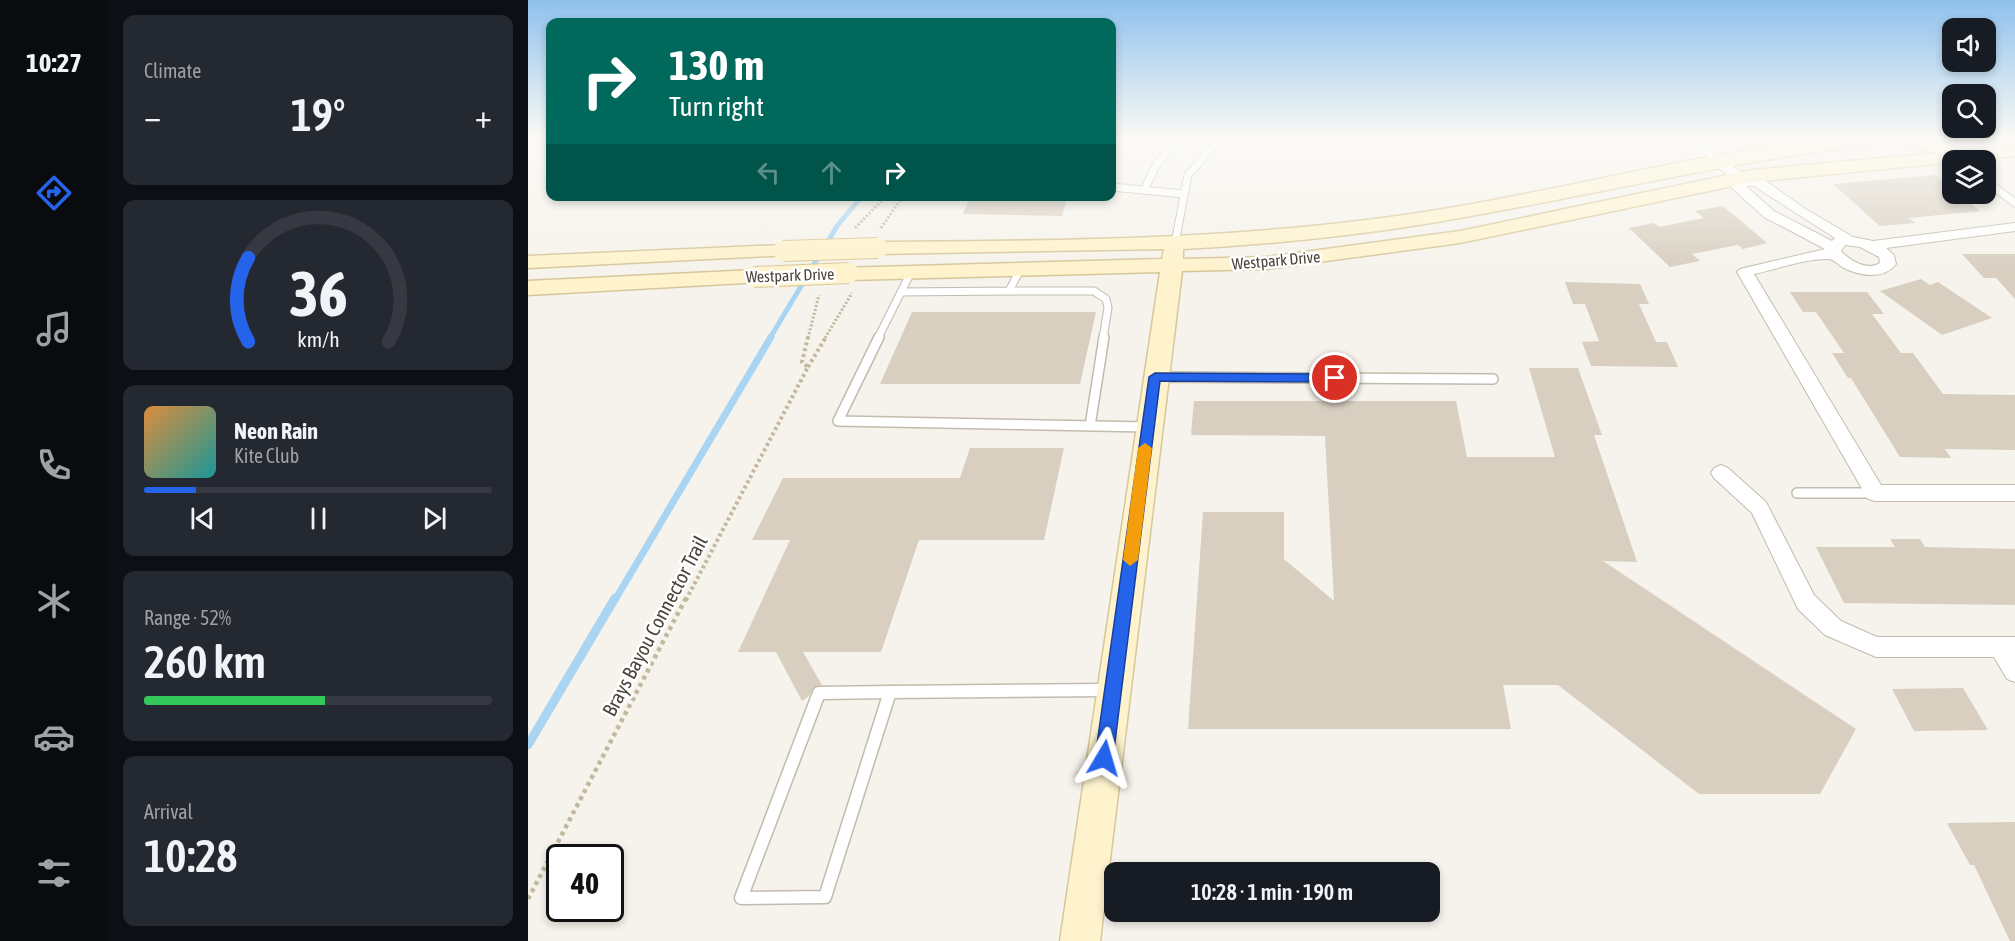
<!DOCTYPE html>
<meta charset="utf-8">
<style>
body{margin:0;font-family:"Asap Condensed",sans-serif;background:#242831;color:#f1f3f6;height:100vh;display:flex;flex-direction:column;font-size:22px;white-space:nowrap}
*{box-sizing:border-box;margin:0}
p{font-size:20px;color:#9ea1a6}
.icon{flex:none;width:33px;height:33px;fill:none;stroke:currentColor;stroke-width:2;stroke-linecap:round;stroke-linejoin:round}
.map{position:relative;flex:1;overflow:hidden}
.sheet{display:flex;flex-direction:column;gap:15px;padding:15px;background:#0d0f14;width:420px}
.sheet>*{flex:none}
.guide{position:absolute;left:18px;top:18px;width:570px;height:183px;border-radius:12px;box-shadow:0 3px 9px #0003;background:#00695c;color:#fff;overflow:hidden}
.buttons{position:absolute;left:1414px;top:18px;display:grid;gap:12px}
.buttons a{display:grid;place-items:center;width:54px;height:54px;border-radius:12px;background:#171b24;box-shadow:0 3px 9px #0003;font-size:30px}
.speed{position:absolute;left:18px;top:844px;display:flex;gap:12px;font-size:30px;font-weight:700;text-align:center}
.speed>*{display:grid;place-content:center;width:78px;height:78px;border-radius:50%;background:#171b24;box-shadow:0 3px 9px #0003;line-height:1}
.speed .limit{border:3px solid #111;border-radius:9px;background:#fff;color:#111}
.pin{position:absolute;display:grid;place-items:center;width:51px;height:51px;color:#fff;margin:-26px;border:3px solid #fff;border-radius:50%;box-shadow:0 2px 6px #0007}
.me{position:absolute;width:66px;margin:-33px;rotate:7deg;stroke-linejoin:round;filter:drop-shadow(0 0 4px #0008)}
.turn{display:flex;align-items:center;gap:21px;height:126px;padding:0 24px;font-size:27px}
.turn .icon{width:78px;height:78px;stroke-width:2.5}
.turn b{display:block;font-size:42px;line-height:51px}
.lanes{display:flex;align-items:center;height:57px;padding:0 24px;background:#0003;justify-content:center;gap:30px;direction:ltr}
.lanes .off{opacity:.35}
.big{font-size:45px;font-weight:600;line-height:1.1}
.sheet .tile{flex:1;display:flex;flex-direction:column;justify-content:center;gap:9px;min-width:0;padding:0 21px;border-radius:12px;background:#242831}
.sheet .dial{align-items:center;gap:0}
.dial svg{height:156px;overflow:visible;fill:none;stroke:#363941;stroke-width:7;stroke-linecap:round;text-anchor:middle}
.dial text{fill:#f1f3f6;stroke:none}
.song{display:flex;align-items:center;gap:18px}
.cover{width:72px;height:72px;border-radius:9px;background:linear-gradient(135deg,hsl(30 70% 55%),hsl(180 70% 35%))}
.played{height:6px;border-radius:3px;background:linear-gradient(90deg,#2563eb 15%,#363941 15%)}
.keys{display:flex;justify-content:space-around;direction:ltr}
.heat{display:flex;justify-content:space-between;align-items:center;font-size:33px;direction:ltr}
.charge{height:9px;border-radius:4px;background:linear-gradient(90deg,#34c759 52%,#363941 0)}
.trip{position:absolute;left:576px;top:862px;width:336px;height:60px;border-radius:12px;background:#171b24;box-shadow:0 3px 9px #0003;font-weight:600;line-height:60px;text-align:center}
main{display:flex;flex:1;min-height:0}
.tab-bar{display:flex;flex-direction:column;width:108px;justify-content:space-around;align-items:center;background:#090b0e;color:#9ea1a6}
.tab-bar .icon{width:42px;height:42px}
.tab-bar .current{color:#2563eb}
.tab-bar b{font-size:27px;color:#f1f3f6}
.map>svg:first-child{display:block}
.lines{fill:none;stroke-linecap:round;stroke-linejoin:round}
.stream-far2{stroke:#a9d4f2;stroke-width:5}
.stream-far1{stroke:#a9d4f2;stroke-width:7}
.stream{stroke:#a9d4f2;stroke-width:9}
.building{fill:#d8cfc1}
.lane-far2-casing{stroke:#c2bbae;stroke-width:9}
.lane-far1-casing{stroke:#c2bbae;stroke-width:12}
.lane-casing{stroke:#c2bbae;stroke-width:15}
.street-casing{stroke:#c2bbae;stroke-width:2}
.secondary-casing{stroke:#d6c79b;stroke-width:3}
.path-far2{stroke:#c4b79f;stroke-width:3;stroke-dasharray:2 2;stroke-linecap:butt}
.path-far1{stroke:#c4b79f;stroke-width:4;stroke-dasharray:3 3;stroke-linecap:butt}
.path{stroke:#c4b79f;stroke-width:4.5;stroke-dasharray:4 4;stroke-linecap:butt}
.lane-far2{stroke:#fff;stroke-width:7}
.lane-far1{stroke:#fff;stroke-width:9}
.lane{stroke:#fff;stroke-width:12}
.street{fill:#fff;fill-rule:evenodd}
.secondary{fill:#fff3cd;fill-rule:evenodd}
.secondary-bridge-casing{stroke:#d6c79b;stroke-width:22;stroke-linecap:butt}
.secondary-bridge{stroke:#fff3cd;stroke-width:20}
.route{fill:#2563eb;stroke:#184099;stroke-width:1.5}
.slow{fill:#f59e0b}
.labels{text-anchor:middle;stroke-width:5;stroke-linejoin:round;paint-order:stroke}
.far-street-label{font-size:16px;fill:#4b4439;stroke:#fff}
.street-label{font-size:20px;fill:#4b4439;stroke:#fff}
</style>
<main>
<nav class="tab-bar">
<b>10:27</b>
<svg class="icon current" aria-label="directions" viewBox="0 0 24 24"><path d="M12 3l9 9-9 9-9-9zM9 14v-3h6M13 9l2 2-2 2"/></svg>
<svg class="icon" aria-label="music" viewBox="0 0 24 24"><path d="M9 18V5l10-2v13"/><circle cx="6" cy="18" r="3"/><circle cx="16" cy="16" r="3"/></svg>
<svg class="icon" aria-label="phone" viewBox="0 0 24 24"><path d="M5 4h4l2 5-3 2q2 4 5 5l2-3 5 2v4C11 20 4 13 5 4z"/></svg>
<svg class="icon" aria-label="climate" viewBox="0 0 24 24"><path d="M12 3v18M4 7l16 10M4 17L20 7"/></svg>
<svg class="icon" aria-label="car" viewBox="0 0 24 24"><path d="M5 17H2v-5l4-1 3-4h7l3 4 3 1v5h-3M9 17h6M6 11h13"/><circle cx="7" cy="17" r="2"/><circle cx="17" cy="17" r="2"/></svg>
<svg class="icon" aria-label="filters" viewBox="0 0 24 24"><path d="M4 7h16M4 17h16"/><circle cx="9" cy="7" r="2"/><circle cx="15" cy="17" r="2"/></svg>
</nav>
<section class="sheet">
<div class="tile"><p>Climate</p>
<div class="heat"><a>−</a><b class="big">19°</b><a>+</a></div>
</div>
<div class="tile dial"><svg viewBox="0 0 100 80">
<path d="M14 69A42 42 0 1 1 86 69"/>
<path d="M14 69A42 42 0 0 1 14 26" stroke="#2563eb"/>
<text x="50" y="56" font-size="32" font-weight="700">36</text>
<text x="50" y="72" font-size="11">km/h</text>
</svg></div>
<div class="tile">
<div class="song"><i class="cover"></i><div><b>Neon Rain</b><p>Kite Club</p></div></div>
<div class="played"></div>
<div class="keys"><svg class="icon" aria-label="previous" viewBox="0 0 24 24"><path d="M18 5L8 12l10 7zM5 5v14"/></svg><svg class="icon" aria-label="pause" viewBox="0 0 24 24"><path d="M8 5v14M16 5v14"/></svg><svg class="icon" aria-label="next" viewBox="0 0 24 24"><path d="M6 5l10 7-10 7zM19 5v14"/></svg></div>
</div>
<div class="tile"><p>Range · 52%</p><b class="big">260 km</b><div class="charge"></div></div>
<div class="tile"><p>Arrival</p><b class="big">10:28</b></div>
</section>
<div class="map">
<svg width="1487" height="941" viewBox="0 0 1487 941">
<rect width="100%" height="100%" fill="#f6f3ec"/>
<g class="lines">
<polyline class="stream-far2" points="242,338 309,226 334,196"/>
<polyline class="stream-far1" points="87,600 243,337"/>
<polyline class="stream" points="0,745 87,598"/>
</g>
<g class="building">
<polygon points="1407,175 1425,190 1425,194 1430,194 1452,211 1381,218 1387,223 1352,226 1305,184"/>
<polygon points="443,196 540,196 534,216 435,214"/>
<polygon points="1195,206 1239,243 1215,249 1210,245 1164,254 1172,261 1142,267 1101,228 1126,223 1131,227 1176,218 1167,211"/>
<polygon points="1434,254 1487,254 1487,299 1468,278 1456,278"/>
<polygon points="1393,279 1402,285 1410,282 1464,318 1414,335 1352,291"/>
<polygon points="1037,282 1112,284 1121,304 1111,304 1128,342 1139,342 1150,367 1063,366 1054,342 1071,341 1057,304 1045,304"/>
<polygon points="1262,292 1339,292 1356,314 1344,314 1373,353 1385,353 1415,394 1487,395 1487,450 1417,449 1423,458 1372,457 1323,378 1320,378 1304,353 1316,353 1288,312 1275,312"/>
<polygon points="384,312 568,312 552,384 352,384"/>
<polygon points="1001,368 1050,368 1074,435 1066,435 1109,562 1075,561 1328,729 1292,794 1171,794 1030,685 975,685 983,729 660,729 675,512 756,512 756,559 806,601 797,436 663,435 666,401 928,401 939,457 1027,457"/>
<polygon points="442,448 536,448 516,540 391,540 353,652 275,652 294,685 286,687 281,696 274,701 248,652 210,652 262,540 224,540 255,478 432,478"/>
<polygon points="1362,539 1392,539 1397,547 1487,549 1487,605 1316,603 1288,547 1367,547"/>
<polygon points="1435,688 1460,730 1386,731 1364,689"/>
<polygon points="1487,822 1487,941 1482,941 1446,865 1442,865 1419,823"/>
</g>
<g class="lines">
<g class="lane-far2-casing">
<g id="lane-far2">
<polyline points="1162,138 1189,160"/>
<polyline points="1458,181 1487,203"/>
<polyline points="584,187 656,194"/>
<polyline points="616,190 629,164 649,138"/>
<polyline points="647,243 660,175 693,138"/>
<polyline points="481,291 566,291 578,299 580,308 575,338"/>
<polyline points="373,292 481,291 492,270"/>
<polyline points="350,338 383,272"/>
</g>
</g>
<g class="lane-far1-casing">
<g id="lane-far1">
<polyline points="351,337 310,421 620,427"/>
<polyline points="629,377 965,379"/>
<polyline points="562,426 576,337"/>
<polyline points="1269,493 1347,493"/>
</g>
</g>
<g class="lane-casing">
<g id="lane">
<polygon points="362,692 297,897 213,898 291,693"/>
<polyline points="362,692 580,690"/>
</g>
</g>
<g class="street-casing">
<g id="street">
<path d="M1189,156l30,20 16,3 41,29 49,29 20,4 142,-18v8l-129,17 8,7 2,9c-12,16 -36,12 -52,4 -6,-3 -10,-9 -16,-9 -25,0 -50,10 -74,15l127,211h134v16h-140l-7,-2 -131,-227 3,-3 85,-20 -61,-32 -31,-28 -2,-3 4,-5 -23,-18 -2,-3zM1218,186h8l81,52 -3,3 -58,-30zM1317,245l15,2 19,10 1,6c-13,8 -30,-2 -39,-12z"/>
<polygon points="1193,465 1200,468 1238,502 1286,595 1313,621 1349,637 1487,637 1487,682 1479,679 1466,657 1348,657 1297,635 1270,609 1224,513 1186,478 1183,473 1186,468"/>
</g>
</g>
<g class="secondary-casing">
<g id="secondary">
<path d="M1304,138h60l-9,5c-145,17 -286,51 -429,76 -89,16 -180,25 -271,30v10l84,-2 193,-26 292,-61 185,-17 -38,-11 -3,-4h29l27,8 2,5 61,-5v10l-263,26 -292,61 -193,26 -85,2 -82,670h-40l100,-669 -311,8 -8,-2 -3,-5 3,-5 321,-9 2,-10 -286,5 -7,-2 -3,-4 3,-4 7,-2c171,-1 342,-2 512,-25 148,-20 293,-62 442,-79z"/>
<polygon points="255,245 262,247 265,251 262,255 0,268 0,256"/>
<polygon points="226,270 234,272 237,277 234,282 0,295 0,281"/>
</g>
</g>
<g class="path-far2">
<polyline points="327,228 358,196"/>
<polyline points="353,228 375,196"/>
<polyline points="280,338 291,295"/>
<polyline points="297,338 324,293"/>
</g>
<g class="path-far1">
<polyline points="280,367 298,337"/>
<polyline points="158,600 280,367 274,362 280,337"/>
</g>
<polyline class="path" points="0,899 158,598"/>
<use href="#lane-far2" class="lane-far2"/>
<use href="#lane-far1" class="lane-far1"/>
<use href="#lane" class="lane"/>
<use href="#street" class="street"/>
<use href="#secondary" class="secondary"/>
<g class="secondary-bridge-casing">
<g id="secondary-bridge">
<polyline points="255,251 350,248"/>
<polyline points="226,277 321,273"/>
</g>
</g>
<use href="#secondary-bridge" class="secondary-bridge"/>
</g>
<linearGradient id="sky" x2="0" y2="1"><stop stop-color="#8fc1ec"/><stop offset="0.51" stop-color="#fbfaf6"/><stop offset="1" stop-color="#fbfaf6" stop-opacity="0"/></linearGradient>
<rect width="1487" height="270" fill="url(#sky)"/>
<polygon class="route" points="627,373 807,374 813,378 807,382 632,381 585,758 582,764 576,767 570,764 567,758 621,377"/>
<polygon class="slow" points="617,443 624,448 610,560 602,566 595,560 610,448"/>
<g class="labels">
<g class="far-street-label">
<text transform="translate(748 260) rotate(-5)" y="6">Westpark Drive</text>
<text transform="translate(262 275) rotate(-2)" y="6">Westpark Drive</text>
</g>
<g class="street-label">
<text transform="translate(127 626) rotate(-62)" y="7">Brays Bayou Connector Trail</text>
</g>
</g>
</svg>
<div class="buttons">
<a><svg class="icon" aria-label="sound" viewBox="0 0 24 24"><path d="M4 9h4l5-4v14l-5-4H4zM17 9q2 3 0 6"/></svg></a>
<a><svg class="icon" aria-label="search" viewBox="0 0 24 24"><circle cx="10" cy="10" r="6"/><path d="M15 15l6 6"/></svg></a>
<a><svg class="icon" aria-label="layers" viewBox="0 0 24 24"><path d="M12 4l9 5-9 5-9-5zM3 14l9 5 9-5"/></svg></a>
</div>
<div class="speed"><div class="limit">40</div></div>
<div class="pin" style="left:807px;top:378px;background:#d93025"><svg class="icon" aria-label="arrive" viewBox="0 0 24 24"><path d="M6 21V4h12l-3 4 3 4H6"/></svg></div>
<svg class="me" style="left:576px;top:758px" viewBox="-20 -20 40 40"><path d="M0-17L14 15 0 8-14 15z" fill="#2563eb" stroke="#fff" stroke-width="4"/></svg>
<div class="trip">10:28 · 1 min · 190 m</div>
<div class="guide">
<div class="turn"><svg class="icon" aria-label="right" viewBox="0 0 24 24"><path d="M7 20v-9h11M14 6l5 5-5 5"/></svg><div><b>130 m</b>Turn right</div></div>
<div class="lanes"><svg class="icon off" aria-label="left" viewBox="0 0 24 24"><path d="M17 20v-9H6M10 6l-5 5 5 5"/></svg><svg class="icon off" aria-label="ahead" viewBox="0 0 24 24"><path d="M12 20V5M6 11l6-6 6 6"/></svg><svg class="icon" aria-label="right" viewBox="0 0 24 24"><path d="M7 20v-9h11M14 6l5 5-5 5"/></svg></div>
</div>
</div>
</main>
